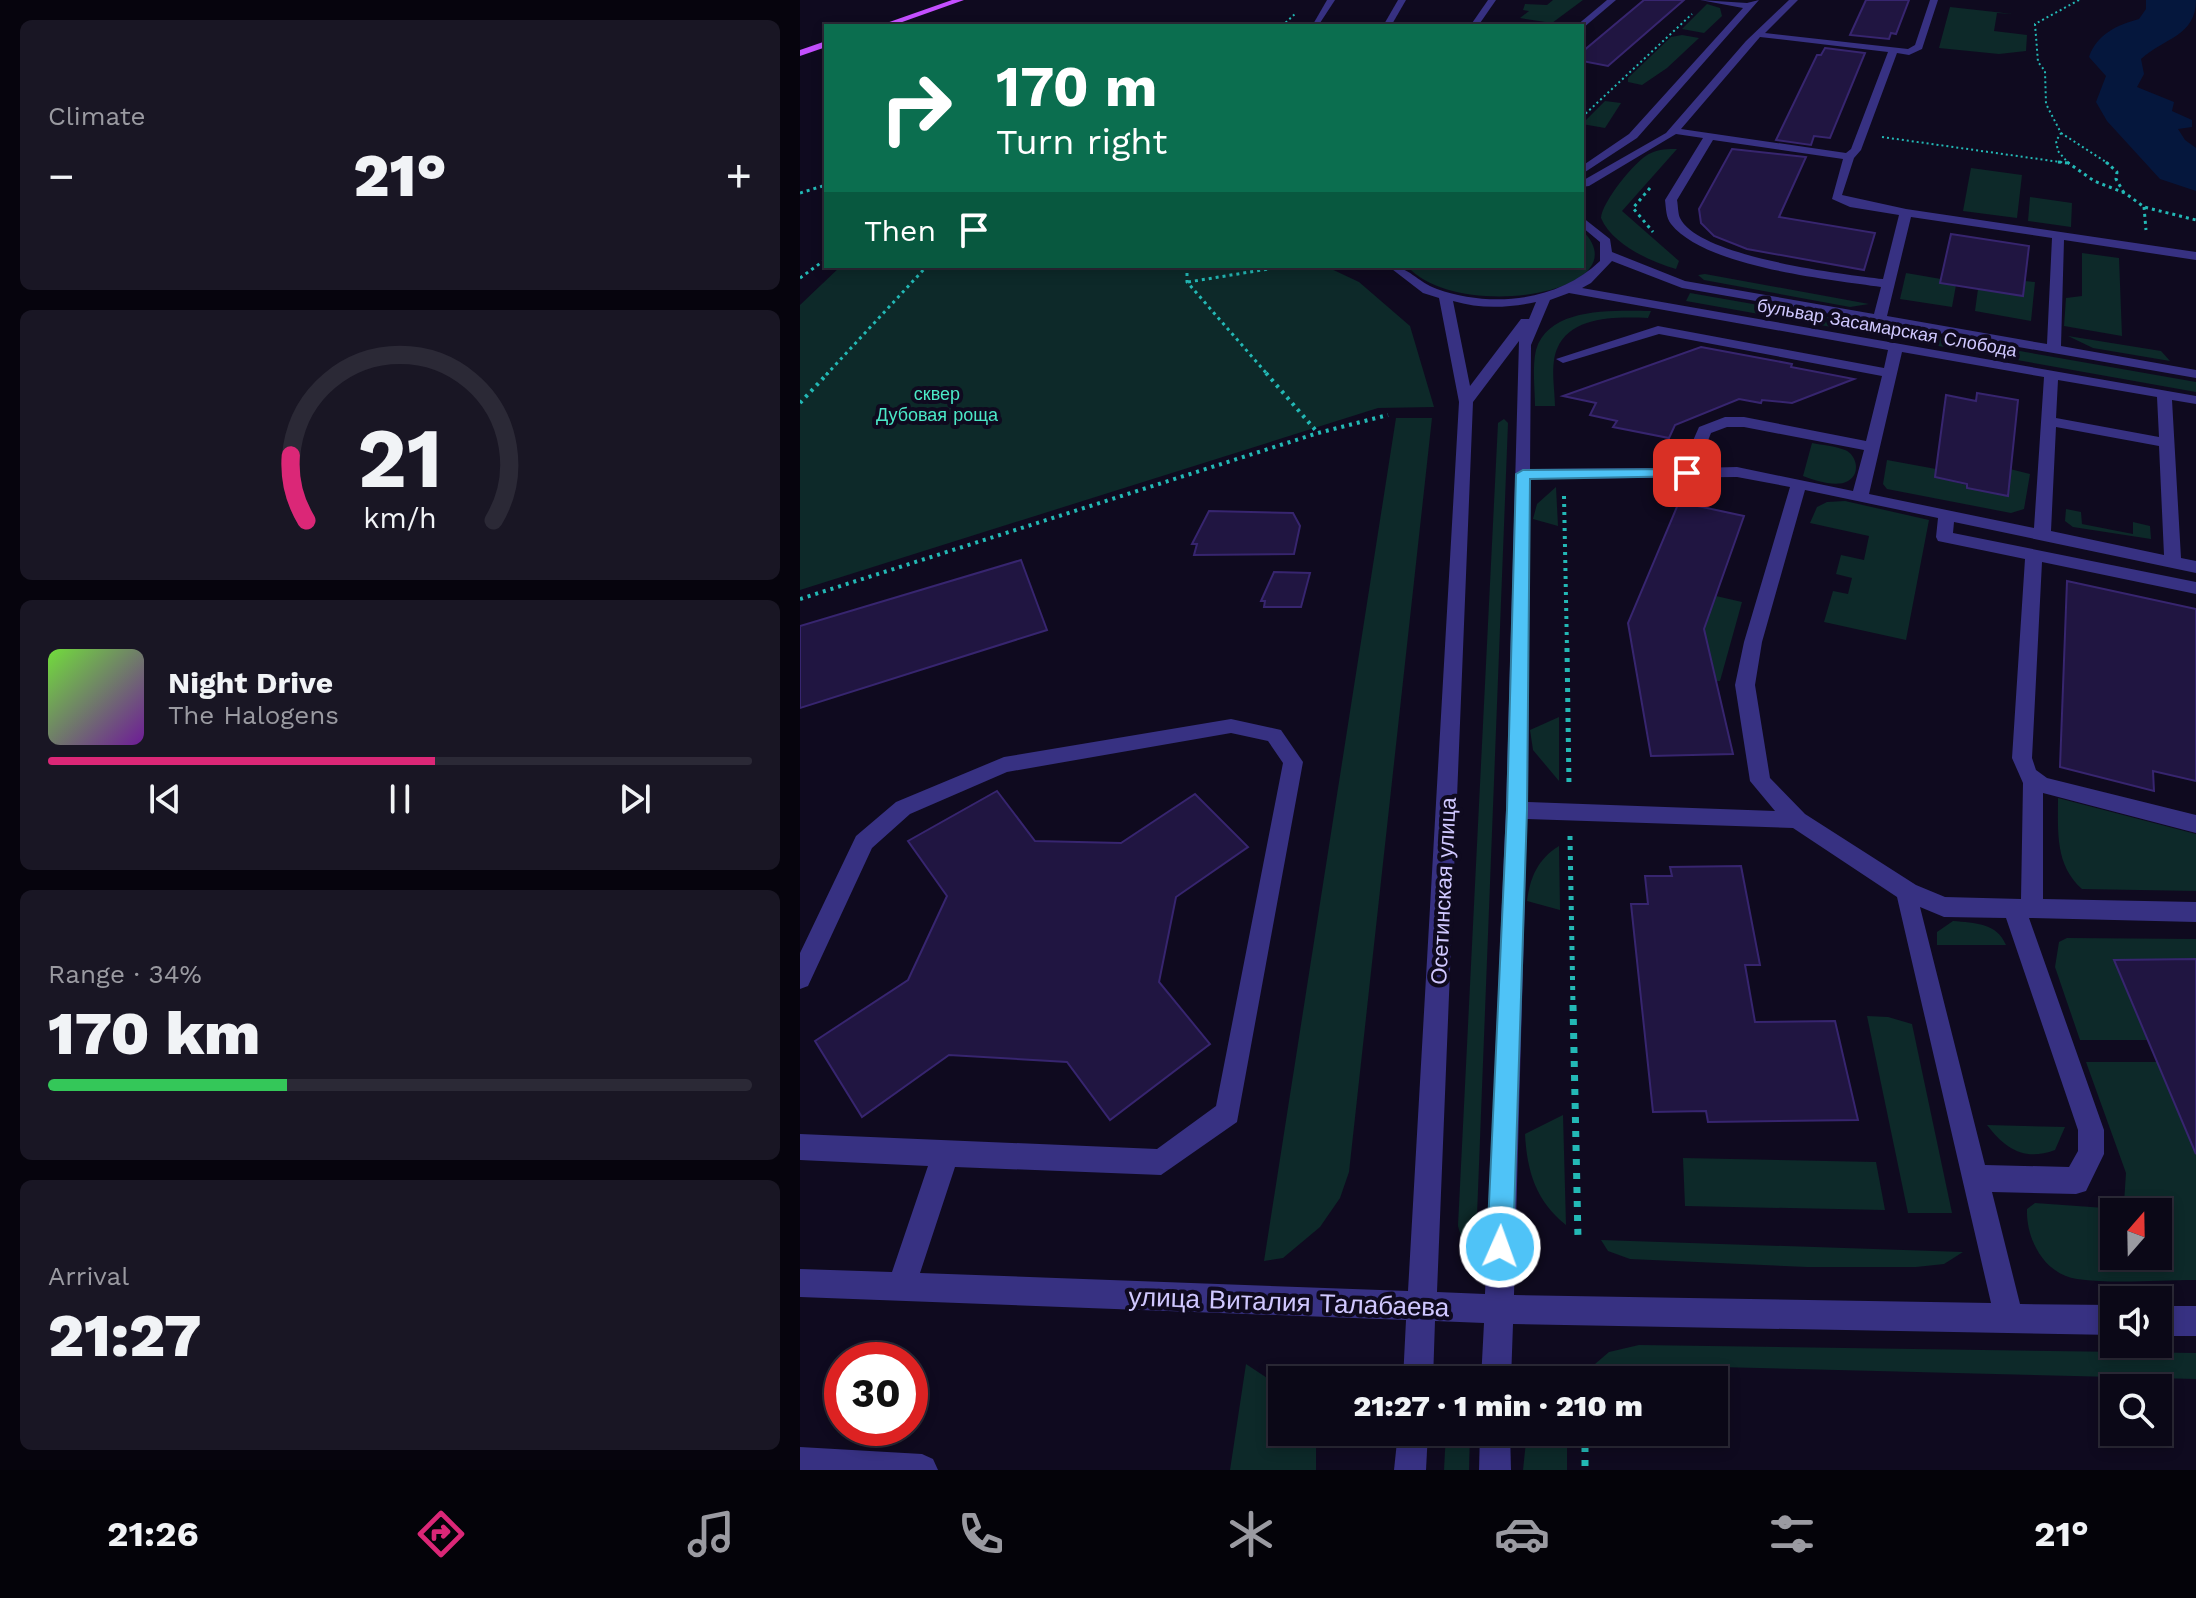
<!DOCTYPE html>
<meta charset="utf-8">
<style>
body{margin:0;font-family:"Work Sans",sans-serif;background:#191624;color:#f1f3f6;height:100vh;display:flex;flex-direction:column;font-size:30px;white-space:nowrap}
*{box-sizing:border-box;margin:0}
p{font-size:26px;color:#9a9aa1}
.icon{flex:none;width:44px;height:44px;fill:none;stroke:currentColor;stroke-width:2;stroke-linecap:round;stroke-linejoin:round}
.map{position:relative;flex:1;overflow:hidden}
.details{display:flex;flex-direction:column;gap:20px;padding:20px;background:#06040d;width:800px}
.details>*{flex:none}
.hud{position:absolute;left:24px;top:24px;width:760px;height:244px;border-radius:0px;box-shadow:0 4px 12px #0003,0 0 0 2px #2b2936;background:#0b6e4f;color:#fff;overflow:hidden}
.needle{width:52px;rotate:20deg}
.controls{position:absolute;left:1300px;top:1198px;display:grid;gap:16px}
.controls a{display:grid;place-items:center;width:72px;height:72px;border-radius:0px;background:#0b0817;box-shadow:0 4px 12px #0003,0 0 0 2px #2b2936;font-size:40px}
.speed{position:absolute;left:24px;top:1342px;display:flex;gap:16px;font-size:40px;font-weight:700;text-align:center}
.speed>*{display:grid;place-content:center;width:104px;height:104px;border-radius:50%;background:#0b0817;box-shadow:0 4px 12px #0003,0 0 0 2px #2b2936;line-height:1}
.speed .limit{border:12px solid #d22;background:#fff;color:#111}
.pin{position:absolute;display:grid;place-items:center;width:68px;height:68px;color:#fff;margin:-34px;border-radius:16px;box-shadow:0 4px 12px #0006}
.me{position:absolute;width:88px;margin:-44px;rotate:2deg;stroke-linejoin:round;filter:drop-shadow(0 0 6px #0008)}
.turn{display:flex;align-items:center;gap:28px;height:168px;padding:0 40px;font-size:36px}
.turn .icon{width:104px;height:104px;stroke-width:2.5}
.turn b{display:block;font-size:56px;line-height:68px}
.then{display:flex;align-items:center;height:76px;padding:0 40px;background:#0003;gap:16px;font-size:30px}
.big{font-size:60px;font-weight:800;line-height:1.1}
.details .card{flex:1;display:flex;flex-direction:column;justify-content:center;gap:12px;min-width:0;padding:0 28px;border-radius:12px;background:#191624}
.details .dial{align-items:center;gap:0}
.dial svg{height:208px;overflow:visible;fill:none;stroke:#2b2936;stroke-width:7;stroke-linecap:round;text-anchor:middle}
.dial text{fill:#f1f3f6;stroke:none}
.song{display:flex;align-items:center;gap:24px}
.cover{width:96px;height:96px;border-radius:12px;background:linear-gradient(135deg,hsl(100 70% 55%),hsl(280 70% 35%))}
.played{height:8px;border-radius:4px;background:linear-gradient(90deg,#db2777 55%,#2b2936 55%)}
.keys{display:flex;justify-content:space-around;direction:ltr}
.heat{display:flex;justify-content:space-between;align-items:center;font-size:44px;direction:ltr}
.charge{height:12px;border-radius:6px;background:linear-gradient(90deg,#34c759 34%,#2b2936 0)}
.trip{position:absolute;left:468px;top:1366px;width:460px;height:80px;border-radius:0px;background:#0b0817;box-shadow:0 4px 12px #0003,0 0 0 2px #2b2936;font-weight:800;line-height:80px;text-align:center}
.tab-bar{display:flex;height:128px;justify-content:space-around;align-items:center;background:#040309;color:#9a9aa1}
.tab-bar .icon{width:56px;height:56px}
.tab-bar .on{color:#db2777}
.tab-bar b{font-size:36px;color:#f1f3f6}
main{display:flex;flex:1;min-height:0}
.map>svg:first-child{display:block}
.green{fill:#0d2929;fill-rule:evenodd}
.water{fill:#05173d}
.building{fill:#201541;stroke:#37256f;stroke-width:2}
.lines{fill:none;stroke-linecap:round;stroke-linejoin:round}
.path-far4{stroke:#23b8b5;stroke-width:2;stroke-dasharray:2 3;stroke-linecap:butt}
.path-far3{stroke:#23b8b5;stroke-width:3;stroke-dasharray:3 4;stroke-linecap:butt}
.path-far2{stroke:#23b8b5;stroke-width:4;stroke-dasharray:3 5;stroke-linecap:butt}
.path-far1{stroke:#23b8b5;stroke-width:5;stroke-dasharray:4 6;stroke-linecap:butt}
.path{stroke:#23b8b5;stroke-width:7;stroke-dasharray:6 8;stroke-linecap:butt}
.minor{fill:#373182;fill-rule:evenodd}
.major{fill:#c44fff;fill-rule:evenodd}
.route{fill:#4fc3f7;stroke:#337fa1;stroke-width:2}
.labels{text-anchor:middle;stroke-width:8;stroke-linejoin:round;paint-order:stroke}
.far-street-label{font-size:18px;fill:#d0c8ff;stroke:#0f0a1f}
.far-park-label{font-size:18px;fill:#4be8c7;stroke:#0f0a1f}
.street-label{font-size:22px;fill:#d0c8ff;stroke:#0f0a1f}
.near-street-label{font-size:26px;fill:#d0c8ff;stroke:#0f0a1f}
</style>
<main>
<section class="details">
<div class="card"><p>Climate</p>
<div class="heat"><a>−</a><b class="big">21°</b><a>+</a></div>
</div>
<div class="card dial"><svg viewBox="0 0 100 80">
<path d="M14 69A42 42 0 1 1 86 69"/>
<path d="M14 69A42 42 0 0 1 8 44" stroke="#db2777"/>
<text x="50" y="56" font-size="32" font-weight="700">21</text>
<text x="50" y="72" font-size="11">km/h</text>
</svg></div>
<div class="card">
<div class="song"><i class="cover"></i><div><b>Night Drive</b><p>The Halogens</p></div></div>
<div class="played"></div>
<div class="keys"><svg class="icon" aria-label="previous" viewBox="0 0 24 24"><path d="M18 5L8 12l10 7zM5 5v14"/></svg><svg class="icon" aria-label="pause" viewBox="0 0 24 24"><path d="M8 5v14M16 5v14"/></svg><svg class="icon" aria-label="next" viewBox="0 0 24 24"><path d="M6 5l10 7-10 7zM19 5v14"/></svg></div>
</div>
<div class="card"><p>Range · 34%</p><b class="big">170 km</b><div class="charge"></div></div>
<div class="card"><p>Arrival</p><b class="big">21:27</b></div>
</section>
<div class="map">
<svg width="1396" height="1470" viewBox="0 0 1396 1470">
<rect width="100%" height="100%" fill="#0f0a1f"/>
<g class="green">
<polygon points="753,0 783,0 752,23 720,18 729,11 723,10 725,4 747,5"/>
<polygon points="907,4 920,8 922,16 904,33 882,29"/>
<polygon points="1150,7 1213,14 1197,13 1194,31 1227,35 1226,51 1199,54 1139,48"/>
<polygon points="882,35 899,38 867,68 842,85 828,82 828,78 871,37"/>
<polygon points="805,101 821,103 805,128 782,124"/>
<path d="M877,149l-55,62 57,50 -3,8c-27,-8 -64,-25 -75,-51 1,-16 35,-59 50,-65 8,-4 17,-4 26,-4z"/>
<polygon points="1171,168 1222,175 1217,218 1163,211"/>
<polygon points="1230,197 1272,203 1271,227 1228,221"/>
<path d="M782,230c63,62 -124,94 -175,36h175z"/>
<polygon points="1282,253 1319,258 1322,336 1264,326 1266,298 1282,296"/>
<polygon points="41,266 525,266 559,282 610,326 634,407 578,408 0,590 0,305"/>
<polygon points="1106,273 1141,279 1140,283 1156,285 1152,307 1100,299"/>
<polygon points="905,274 1069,304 1050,307 904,280 898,275"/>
<polygon points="1225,281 1235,282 1231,321 1175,311 1178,289 1223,296"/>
<polygon points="890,293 1396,382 1396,392 886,301"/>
<path d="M851,311l-3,7c-30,-1 -77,-3 -91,31 -7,16 -2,41 -2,57h-20c0,-17 -3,-39 1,-56 13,-44 79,-39 115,-39z"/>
<polygon points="1268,336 1361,351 1370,361 1293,348"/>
<polygon points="596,418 632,418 549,1172 540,1198 520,1227 483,1258 464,1261"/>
<polygon points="704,419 708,423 677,1216 674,1234 661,1236 658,1226 698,423"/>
<path d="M1012,443c10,2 23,3 33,7 12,5 16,24 3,31 -12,7 -34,-1 -45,-5z"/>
<polygon points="1087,460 1136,469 1135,477 1208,496 1210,469 1230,474 1224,509 1211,513 1087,489 1083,484"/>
<polygon points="756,487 758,526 733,519 737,504"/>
<polygon points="1045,501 1129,520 1106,640 1024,622 1033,591 1048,594 1052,578 1036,574 1041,555 1064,560 1069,536 1010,523 1017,507 1027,502"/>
<polygon points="1266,509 1281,512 1282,524 1333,534 1333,522 1350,526 1351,539 1273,527 1265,521"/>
<polygon points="916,596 942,602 920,681 916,681 904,629"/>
<polygon points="759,717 759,781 733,750 730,730"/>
<path d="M1258,798l138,36v57l-114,-2c-27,-24 -24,-57 -24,-91z"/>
<path d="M759,846l1,64 -33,-9c3,-24 11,-42 32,-55z"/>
<path d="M1153,921c22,2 44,2 53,24h-69v-13z"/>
<polygon points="1267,938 1396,939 1396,959 1314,960 1348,1040 1280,1040 1255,967 1259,942"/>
<polygon points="1067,1016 1088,1017 1112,1024 1152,1213 1108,1213"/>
<path d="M1286,1062h71l35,83 4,1v134c-37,0 -83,4 -119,-1 -33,-5 -51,-40 -50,-70l8,-6 70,5 19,-5 2,-30zM1314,1212h44v44h-44z"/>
<path d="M763,1115l3,110c-30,-24 -39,-53 -41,-91z"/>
<path d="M1187,1125l78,2 -10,23c-30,11 -49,0 -68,-25z"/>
<polygon points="883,1158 1076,1162 1085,1210 885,1206"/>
<polygon points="801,1240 1163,1252 1144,1264 1116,1267 1007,1267 830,1259 808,1251"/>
<polygon points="839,1345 1396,1353 1396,1379 795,1364 809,1352"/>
<polygon points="446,1364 482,1388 482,1432 512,1432 516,1441 516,1470 430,1470"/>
<polygon points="646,1432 670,1432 669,1470 644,1470"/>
<polygon points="727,1432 767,1432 767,1470 723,1470"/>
</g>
<path class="water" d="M1346,0h50c0,36 -32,38 -55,59l3,15 -7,13 37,15 -2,9 20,9v7l-14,2 7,11 11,8v43l-36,-12 -53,-58 -11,-19 10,-26 -17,-19c8,-23 28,-32 50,-38l7,-10z"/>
<g class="building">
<polygon points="844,0 884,0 808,66 782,61 782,52"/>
<polygon points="1066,0 1109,0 1096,34 1091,33 1089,39 1050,35"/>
<polygon points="1025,48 1065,53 1030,138 1014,136 1011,145 976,140 1017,55 1021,55"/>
<polygon points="932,149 1006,157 979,217 1075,233 1064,270 947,249 914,236 901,223 899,209"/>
<polygon points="1151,234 1229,246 1223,296 1140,283"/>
<polygon points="901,347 992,364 991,367 1054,379 992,403 962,400 961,403 939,399 875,425 869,438 813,427 817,421 790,415 796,403 763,396"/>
<polygon points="1177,393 1218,400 1208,496 1167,488 1167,484 1135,477 1146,395 1176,401"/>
<polygon points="879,502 944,516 904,629 933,754 851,756 828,623"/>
<polygon points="409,511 493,513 500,526 494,554 394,555 397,544 392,544"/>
<polygon points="221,560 247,630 0,708 0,626"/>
<polygon points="474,572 510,573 501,607 464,607 465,601 461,601"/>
<polygon points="1267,581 1396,609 1396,781 1353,771 1354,791 1260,767"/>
<polygon points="197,791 235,841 321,843 395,794 448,847 376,897 359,982 410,1044 310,1120 267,1062 149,1055 62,1117 15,1041 108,980 147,896 108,841"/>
<polygon points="941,866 960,965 945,965 955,1022 1035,1021 1058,1120 908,1122 906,1111 853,1112 831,904 848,904 845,876 872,876 870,867"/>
<polygon points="1396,959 1396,1154 1314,960"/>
</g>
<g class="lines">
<g class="path-far4">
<polyline points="482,26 496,13"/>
<polyline points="782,117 892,14"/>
<polyline points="1261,133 1309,164"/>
<polyline points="1082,137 1267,163"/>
<polyline points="1269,164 1258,151 1256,141 1261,133 1246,104 1245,71 1238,62 1235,24 1279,0"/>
</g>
<g class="path-far3">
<polyline points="1258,162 1267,163"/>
<polyline points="1267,162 1294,181 1325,193 1344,207 1396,220"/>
<polyline points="1306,162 1317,172 1316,179 1324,193"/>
<polyline points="850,188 833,208 853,232"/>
<polyline points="0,193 26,185"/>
<polyline points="1344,207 1346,230"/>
<polyline points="387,266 387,282 468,375"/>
<polyline points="0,278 26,259"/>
<polyline points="388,282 487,266"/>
<polyline points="26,375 127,266"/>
</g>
<g class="path-far2">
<polyline points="466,373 518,433"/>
<polyline points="0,403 28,373"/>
<polyline points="764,496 767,650"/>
<polyline points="0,599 518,433 588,415"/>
</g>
<g class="path-far1">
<polyline points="767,648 769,786"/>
<polyline points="770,836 773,1007"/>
</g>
<g class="path">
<polyline points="773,1005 778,1239"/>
<polyline points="783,1374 784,1380"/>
<polyline points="785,1432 785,1470"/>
</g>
<g class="minor">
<polygon points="527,0 535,0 518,26 512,26"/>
<polygon points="598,0 606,0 591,26 583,26"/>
<polygon points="688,0 696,0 678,26 670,26"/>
<polygon points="807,0 816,0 783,28 776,26"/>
<polygon points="900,0 947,3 959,0 837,138 782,174 782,166 829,134 943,8"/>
<path d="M989,0h9l-33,33 143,16 7,-4 15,-45h8l-16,49 -13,6 -12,-2 -36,97 -7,8 -12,37 64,14 290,43v8l-132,-20 -3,106 135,24v8l-514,-90 -70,-27 -21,22 -9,5 614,108v8l-24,-4 9,158 15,3v12l-242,-51 -1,11 243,49v12l-154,-32 -10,196 4,12 11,8 149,37v18l-153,-40v106l153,3v20l-167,-4 75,212v24l-18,37 -10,3 -84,-2 28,112 94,1v30l-601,-11 -2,56h-30l3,-57 -49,-2 -2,59h-30l3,-60 -606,-23v-28l92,3 36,-106 -128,-6v-26l357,15 59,-43 67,-343 -15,-22 -37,-8 -224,39 -97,42 -38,34 -64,138 -8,3v-36l56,-117 40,-34 108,-45 227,-38 50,11 22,32 -66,360 -76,53 -206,-8 -35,106 488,18 51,-889 -20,-104 -16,-5 -35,-27c21,0 29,16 49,23 54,19 120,13 163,-28v-19l-18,-15v-10l28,22 2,13 73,29 189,33 7,-27c-54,-8 -176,-20 -210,-63 -5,-6 -5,-16 -6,-24l38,-62 -27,-4 -87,52 -7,1v-6l84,-48 80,-92zM960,37l128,15 -37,97 -5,4 -165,-24zM913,140l130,19 -11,40 18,8 49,8 -16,64c-42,-5 -184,-22 -203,-61 -2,-4 -2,-13 -3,-18zM1111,217l141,21 -5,106 -160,-28zM769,293l319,57 -4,18 -226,-42 -102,33 7,4 96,-29 223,42 -16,65 -122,-24h-19l-26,10 -18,41 -151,1 1,-124 19,-45zM653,301c27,8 55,7 83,1l-7,17h-8l-51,67zM719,341l-13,469 -21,484 -48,-2 36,-890zM1102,352l142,25 -10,151 -165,-34zM1258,380l99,17 2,40 -103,-19zM927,427h17l120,23 -11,41 -116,-24 -40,1 14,-35zM1256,427l103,19 5,109 -113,-24zM937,477l53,10 -46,155 -9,43 15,96 25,30 -247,-9 2,-323zM1005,490l133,28 -2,19 2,4 87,18 -13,199 11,25 -2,116 -76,-2 -29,-12 -111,-71 -35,-36 -15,-93 7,-43zM727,819l266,9 104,69 94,406 -477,-8zM1120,907l24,10 62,1 72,212v21l-9,16 -84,-2z"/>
<rect x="1358" y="1306" width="38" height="30"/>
<polygon points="598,1432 628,1432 626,1470 594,1470"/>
<polygon points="680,1432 710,1432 711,1470 679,1470"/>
<polygon points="0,1447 122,1454 133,1459 138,1470 0,1470"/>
</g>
<g class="major">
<polygon points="152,0 164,0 91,26 78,26"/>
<polygon points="26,41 26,47 0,56 0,50"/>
</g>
</g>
<polygon class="route" points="887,469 894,473 892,476 730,479 727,810 713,1247 709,1256 700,1260 691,1256 687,1247 707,810 716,474 723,470"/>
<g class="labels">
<g class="far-street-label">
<text transform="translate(1087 328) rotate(10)" y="6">бульвар Засамарская Слобода</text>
</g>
<g class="far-park-label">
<text x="137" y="400">сквер<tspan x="137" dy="21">Дубовая роща</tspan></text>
</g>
<g class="street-label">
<text transform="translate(643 891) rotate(-87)" y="8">Осетинская улица</text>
</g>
<g class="near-street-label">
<text transform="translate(489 1302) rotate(2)" y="9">улица Виталия Талабаева</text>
</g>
</g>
</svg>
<div class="controls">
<a><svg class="needle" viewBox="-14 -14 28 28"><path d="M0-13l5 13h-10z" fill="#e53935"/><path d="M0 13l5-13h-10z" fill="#9a9aa1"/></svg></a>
<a><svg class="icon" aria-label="sound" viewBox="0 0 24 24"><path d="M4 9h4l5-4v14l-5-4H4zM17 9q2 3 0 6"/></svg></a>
<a><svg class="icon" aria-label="search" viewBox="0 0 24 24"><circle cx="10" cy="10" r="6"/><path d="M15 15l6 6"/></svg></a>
</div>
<div class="speed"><div class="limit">30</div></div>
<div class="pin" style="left:887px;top:473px;background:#d93025"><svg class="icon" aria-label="arrive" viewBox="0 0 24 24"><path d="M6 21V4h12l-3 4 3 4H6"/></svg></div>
<svg class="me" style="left:700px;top:1247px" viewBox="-20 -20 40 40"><circle r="17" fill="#4fc3f7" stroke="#fff" stroke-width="3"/><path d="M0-11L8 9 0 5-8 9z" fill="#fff"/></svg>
<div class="trip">21:27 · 1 min · 210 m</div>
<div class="hud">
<div class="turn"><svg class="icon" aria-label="right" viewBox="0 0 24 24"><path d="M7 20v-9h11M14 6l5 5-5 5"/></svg><div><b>170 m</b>Turn right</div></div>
<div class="then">Then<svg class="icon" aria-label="arrive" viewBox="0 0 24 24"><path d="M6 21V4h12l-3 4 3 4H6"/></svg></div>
</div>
</div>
</main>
<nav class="tab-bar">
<b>21:26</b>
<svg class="icon on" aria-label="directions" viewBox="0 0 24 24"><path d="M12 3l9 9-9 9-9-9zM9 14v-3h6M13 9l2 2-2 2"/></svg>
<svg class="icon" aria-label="music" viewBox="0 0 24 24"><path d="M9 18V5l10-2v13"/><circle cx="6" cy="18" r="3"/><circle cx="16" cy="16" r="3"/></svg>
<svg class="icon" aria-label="phone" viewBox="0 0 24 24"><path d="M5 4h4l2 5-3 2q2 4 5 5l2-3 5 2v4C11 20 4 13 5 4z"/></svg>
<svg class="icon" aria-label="climate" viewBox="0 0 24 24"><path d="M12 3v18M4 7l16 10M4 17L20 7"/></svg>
<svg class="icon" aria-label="car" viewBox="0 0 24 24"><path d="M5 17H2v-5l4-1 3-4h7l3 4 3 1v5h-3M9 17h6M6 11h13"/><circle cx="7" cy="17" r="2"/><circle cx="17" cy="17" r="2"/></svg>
<svg class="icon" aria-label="filters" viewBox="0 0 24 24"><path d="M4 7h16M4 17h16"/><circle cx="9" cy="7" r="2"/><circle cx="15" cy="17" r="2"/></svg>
<b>21°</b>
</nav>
